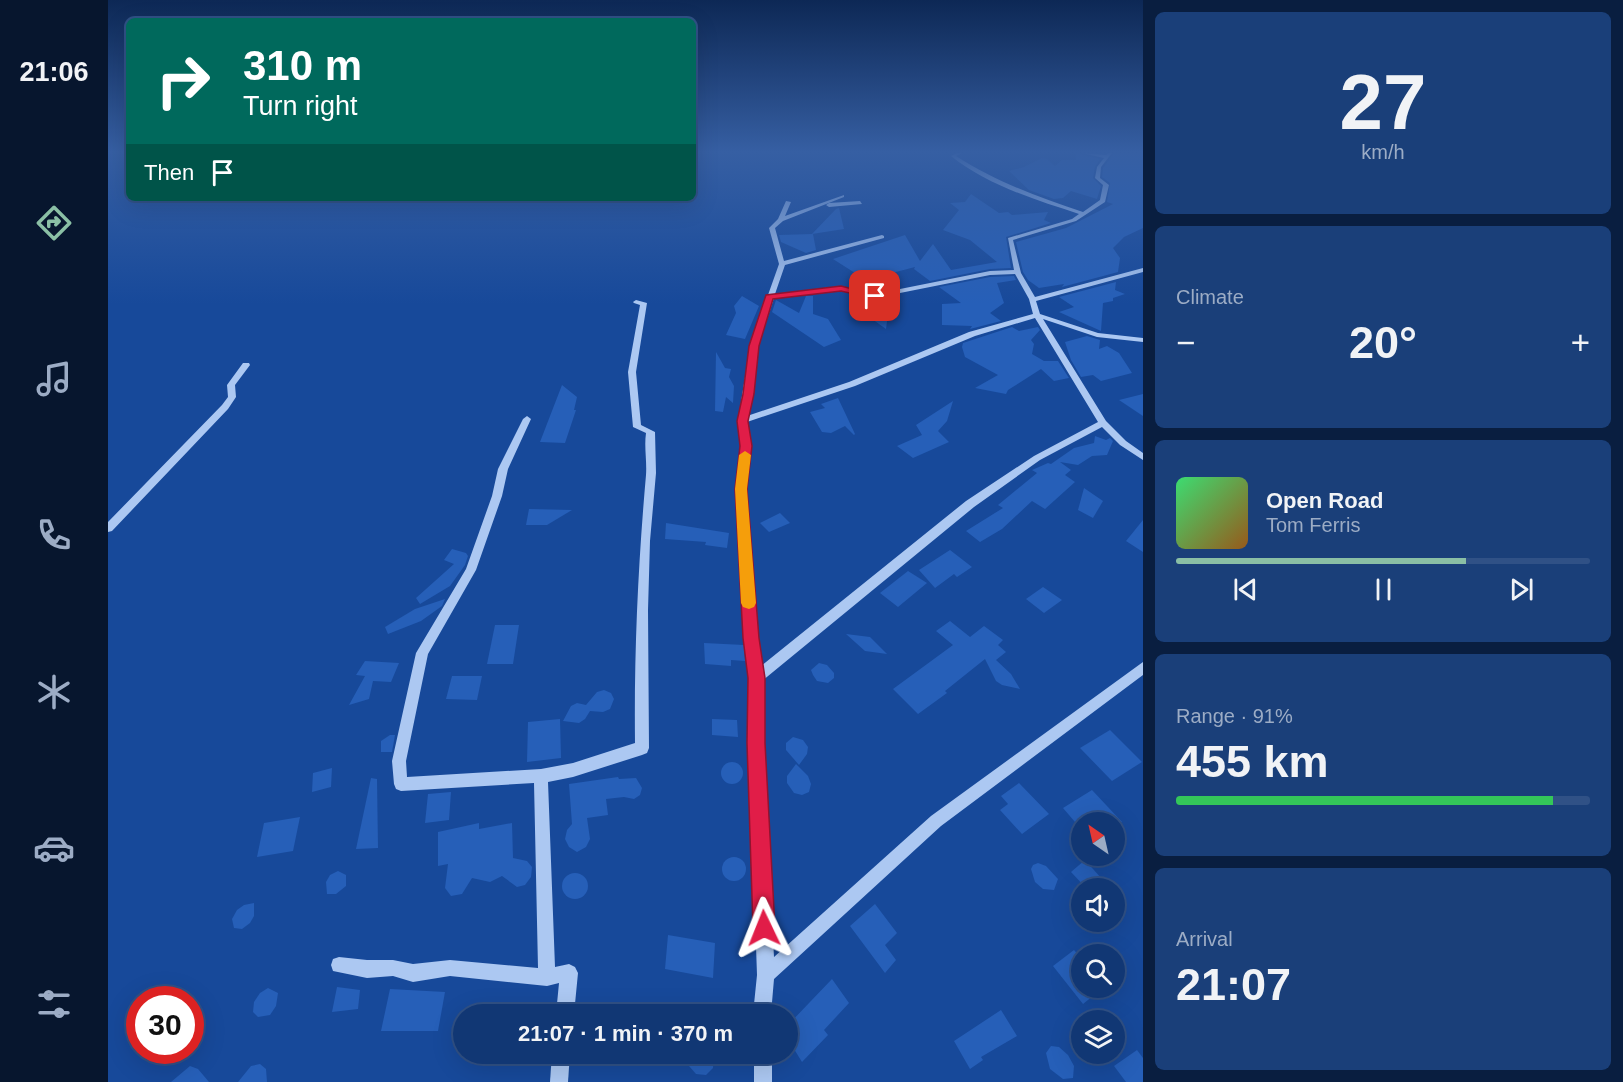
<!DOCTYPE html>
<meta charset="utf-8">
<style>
body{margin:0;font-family:Arial,sans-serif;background:#1a3f79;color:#f1f3f6;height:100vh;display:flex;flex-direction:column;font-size:22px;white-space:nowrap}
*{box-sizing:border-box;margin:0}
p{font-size:20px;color:#9cacc5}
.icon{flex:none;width:33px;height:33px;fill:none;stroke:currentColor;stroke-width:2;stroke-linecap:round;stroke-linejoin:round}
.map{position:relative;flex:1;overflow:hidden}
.details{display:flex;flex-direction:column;gap:12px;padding:12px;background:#091e40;width:480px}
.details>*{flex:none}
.guide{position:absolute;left:18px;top:18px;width:570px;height:183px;border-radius:9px;box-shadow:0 6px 24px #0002,0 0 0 2px #305186;background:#00695c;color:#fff;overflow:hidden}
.needle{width:39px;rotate:326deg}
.tools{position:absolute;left:963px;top:812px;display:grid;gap:12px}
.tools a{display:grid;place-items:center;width:54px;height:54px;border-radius:50%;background:#113774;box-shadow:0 6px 24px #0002,0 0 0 2px #305186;font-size:30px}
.speed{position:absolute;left:18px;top:986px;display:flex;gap:12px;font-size:30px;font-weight:700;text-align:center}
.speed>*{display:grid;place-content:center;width:78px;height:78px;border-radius:50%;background:#113774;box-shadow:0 6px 24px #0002,0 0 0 2px #305186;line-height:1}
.speed .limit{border:9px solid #d22;background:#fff;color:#111}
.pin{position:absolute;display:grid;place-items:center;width:51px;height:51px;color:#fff;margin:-26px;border-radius:12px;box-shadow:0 3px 9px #0006}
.me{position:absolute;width:66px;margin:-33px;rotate:358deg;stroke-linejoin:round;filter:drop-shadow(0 0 4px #0008)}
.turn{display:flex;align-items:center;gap:21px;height:126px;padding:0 18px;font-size:27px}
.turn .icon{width:78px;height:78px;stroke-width:2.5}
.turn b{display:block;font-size:42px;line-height:51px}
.then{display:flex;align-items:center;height:57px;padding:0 18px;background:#0003;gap:12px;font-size:22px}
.big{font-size:45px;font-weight:700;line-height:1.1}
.details .card{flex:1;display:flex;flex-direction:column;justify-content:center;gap:9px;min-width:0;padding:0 21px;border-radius:9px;background:#1a3f79}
.details .dial{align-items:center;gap:0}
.dial b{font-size:78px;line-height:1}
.song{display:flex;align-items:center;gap:18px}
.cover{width:72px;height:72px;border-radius:9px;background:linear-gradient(135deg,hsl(140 70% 55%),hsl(30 70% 35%))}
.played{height:6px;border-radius:3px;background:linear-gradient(90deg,#8abfa5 70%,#305186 70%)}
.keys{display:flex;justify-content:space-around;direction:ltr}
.heat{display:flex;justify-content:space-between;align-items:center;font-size:33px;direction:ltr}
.charge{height:9px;border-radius:4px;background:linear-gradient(90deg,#34c759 91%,#305186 0)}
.trip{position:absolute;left:345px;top:1004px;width:345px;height:60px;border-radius:30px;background:#113774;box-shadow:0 6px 24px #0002,0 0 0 2px #305186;font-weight:700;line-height:60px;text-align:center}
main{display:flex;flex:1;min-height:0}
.tabs{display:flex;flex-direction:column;width:108px;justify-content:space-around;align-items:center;background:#07162e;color:#9cacc5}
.tabs .icon{width:42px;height:42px}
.tabs .selected{color:#8abfa5}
.tabs b{font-size:27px;color:#f1f3f6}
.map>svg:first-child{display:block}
.building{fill:#265fb8}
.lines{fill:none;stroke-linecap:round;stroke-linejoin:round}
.minor{fill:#acc8f2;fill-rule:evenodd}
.route{fill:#e11d48;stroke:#92132f;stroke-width:1.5}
.slow{fill:#f59e0b}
</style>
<main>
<nav class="tabs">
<b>21:06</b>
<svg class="icon selected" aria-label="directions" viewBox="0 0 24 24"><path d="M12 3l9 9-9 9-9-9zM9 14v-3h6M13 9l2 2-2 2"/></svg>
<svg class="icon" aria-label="music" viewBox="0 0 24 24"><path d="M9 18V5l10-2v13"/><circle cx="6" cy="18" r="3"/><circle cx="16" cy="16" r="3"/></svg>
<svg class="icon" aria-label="phone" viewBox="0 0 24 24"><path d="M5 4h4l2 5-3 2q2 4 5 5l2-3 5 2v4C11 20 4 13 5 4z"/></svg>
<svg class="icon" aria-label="climate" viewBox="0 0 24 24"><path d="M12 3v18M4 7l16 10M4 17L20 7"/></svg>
<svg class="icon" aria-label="car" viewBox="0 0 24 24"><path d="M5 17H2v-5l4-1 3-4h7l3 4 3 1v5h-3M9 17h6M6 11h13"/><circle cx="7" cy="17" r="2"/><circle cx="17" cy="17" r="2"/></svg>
<svg class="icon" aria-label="filters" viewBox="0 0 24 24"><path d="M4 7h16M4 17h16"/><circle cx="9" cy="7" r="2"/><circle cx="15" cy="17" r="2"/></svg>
</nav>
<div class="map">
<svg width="1035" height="1082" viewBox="0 0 1035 1082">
<rect width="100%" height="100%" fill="#17499a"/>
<g class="building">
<polygon points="968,153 992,159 987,167 985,178 993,186 989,199 963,191 955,198 946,199 921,190 901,171 916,167 934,158 939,159 947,166 954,160 968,160"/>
<polygon points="1006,153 1035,153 1035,228 1016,237 1005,248 1012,258 1010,272 954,287 956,284 931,288 920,280 915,272 908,242 958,228 1005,204 999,202 1002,183 994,177 995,168"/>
<polygon points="863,194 891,213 900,212 904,215 940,212 936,220 943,223 898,237 903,268 882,269 822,281 806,269 807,267 746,283 747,273 725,259 797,235 812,261 825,244 843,270 889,262 862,240 835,230 851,210 842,203 857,202"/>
<polygon points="731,208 736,229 704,234 728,209"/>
<polygon points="705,234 708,250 698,253 673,242 671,235"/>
<polygon points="906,276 908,280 889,283 896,303 882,313 893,321 862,329 864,326 834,325 834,304 853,303 831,287 882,277"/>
<polygon points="1008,282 1007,290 1017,294 1005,298 1005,301 995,303 993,331 951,312 966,307 951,297"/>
<polygon points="634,296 651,306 637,339 618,335 628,313 626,306"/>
<polygon points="698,296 705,296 705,314 720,319 733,340 716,347 664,312 668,300 691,313"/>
<polygon points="773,306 781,307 778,329 750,309"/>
<polygon points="904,327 911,331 930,327 932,330 923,340 926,344 924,354 936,361 950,361 961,378 946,381 933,369 900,390 898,394 867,388 890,375 857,357 854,347 855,343"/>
<polygon points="979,336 992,340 991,349 999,346 1011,353 1024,373 993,381 985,375 973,377 963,360 957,342"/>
<polygon points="608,352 617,368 623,369 621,377 626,386 625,403 618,397 615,412 607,411"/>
<polygon points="454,385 469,397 466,410 468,410 457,443 432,442"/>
<polygon points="1035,394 1035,416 1011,400"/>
<polygon points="730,398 747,434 746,435 737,426 723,433 714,432 702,412 717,408 713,404"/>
<polygon points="845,401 839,421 830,431 841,442 805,458 789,446 814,435 808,425"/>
<polygon points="987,436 998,440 1002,438 1005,441 999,455 984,456 970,465 952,462 963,470 957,475 967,482 937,509 924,501 894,529 872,542 858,531 895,508 890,505 929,473 924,470 940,463 943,464 966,448 986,443"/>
<polygon points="976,488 995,501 985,518 970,510"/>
<polygon points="421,509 464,510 439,525 418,525"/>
<polygon points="672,513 682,523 661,532 652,523"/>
<polygon points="1035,520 1035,552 1018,541"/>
<polygon points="558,523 621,533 619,548 597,545 598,542 557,539"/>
<polygon points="344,549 358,553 360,556 357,565 342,586 312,604 308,598 346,564 336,560"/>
<polygon points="842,550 864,567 849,577 846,574 827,588 811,570"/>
<polygon points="800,571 819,583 790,607 772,593"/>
<polygon points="935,587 954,600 936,613 918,599"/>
<polygon points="337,599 334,606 313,621 280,634 277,627 307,609"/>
<polygon points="842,621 862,637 876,626 895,640 890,645 898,652 888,660 903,674 912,689 894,685 888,681 877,659 837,691 839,693 810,714 785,689 845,645 828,631"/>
<polygon points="387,625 411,625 405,664 379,664"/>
<polygon points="738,634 762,637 779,654 757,651"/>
<polygon points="596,643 636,645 637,661 623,660 623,666 597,664"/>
<polygon points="257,661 291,663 283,682 265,681 261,699 241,705 257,676 248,675"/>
<polygon points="711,663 719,665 726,673 726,678 720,683 709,681 705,675 703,670"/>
<polygon points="344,676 374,676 369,700 338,699"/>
<polygon points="496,690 503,693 506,699 502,709 495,712 482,711 477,719 471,723 455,721 463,706 469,703 478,705 489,692"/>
<polygon points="452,719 453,758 419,762 420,722"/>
<polygon points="604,719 629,720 630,737 604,735"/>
<polygon points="1002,730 1034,762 1004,781 972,748"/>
<polygon points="282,735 287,735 284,752 273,752 273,741"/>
<polygon points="685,737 695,740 700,747 699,754 691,765 678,750 678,743"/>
<circle cx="624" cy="773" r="11"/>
<polygon points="688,764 700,776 703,784 701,792 694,795 686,793 679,783 679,776"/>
<polygon points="224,768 223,787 204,792 205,773"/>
<polygon points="510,777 511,779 528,778 534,788 532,795 526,799 516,797 498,799 500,815 479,818 482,839 478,847 469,852 461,847 457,839 459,830 464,824 461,784"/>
<polygon points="263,778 269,779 270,848 248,849"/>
<polygon points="911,783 941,814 914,834 892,810 900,804 893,796"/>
<polygon points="984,790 1014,822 967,822 955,808"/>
<polygon points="343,792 341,820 317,823 320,794"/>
<polygon points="192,817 185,851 149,857 156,823"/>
<polygon points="371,823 371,829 404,823 405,858 419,861 424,867 423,877 417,885 409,887 394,876 382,882 364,878 354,894 343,896 337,888 340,864 330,866 330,832"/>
<circle cx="626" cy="869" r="12"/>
<polygon points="977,860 1002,888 978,888 963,872"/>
<polygon points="930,863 938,866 950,879 946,890 935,889 927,882 923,869 925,865"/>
<polygon points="230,871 238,875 238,886 228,894 219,894 218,882 222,875"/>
<circle cx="467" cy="886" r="13"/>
<polygon points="146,903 146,916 142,923 134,929 126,928 124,919 129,910 136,905"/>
<polygon points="767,904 789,933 777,945 788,960 777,973 742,926"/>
<polygon points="560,935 607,943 605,978 557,969"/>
<polygon points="966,950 974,959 974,987 996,987 975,1004 945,966"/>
<polygon points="724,979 741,1003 716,1030 720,1035 694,1062 686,1049 680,1056 680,1025"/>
<polygon points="229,987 252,990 250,1009 224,1012"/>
<polygon points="160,988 170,993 168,1006 162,1015 150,1017 145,1012 146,1002 152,993"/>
<polygon points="282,989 337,992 330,1031 273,1031"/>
<polygon points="893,1010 909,1036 873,1057 875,1060 862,1069 846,1041"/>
<polygon points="943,1046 951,1047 960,1055 966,1066 965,1078 955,1079 942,1069 938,1053"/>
<polygon points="1029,1050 1035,1058 1035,1082 1018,1082 1006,1066"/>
<polygon points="576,1053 606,1053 605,1068 598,1075 588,1074 581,1066"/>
<polygon points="152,1064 158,1069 159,1082 130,1082 143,1066"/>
<polygon points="82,1066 90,1069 101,1082 63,1082"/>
</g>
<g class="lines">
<g class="minor">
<path d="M849,153h5l-6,3c40,26 83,41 127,56l17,-12 3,-15 -8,-7 2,-11 7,-9 -22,-5 24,2 2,-2h4l-11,14 -1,11 9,7 -4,17 -29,19 -63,19 8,33 14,24 108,-29v4l-107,29 4,13 58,19 45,5v4l-46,-5 -54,-18 63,102 20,20 17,12v7l-23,-15 -18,-18 -62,33 -66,47 -212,174 1,62 11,214 157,-141 212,-154v13l-202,151 -167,153 -3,35h-18l4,-39 -8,-232 1,-65 -5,-41 -9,-148 5,-43 -3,-25 12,-75 17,-48 -1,-1 2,-2 11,-31 -10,-36 9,-9 8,-18 5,1 -6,14 59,-21v2l-61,24 -8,7 9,33 98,-26 2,1v2l-99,27 -10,29 66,-8 34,8 115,-23 24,-1 -6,-32 64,-19 7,-5c-43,-14 -92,-29 -128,-58zM907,274l14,25 4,15 -64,18 -120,50 -102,34 11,-70 16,-48 67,-8 34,8 115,-23zM927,318l63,104 -64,34 -68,45 -205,165 -4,-29 -11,-148 5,-43 -4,-24 108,-36 120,-50z"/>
<polygon points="752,201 754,204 721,207 718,205 721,203"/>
<path d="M528,300l11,3 -11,69 5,53 14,7 1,41 -6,68 -2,69 1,138 -2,5 -5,2 -69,22 -25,5 7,185 14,-3 6,3 3,6 -4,41h-18l3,-31 -12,3 -97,-10 -37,6 -20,-6 -26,2 -34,-7 -2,-6 2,-6 6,-2 28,3h26l20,4 37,-4 88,8 -4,-185 -133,8 -5,-2 -2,-5 -2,-23 24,-108 50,-84 26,-73 6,-27 25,-50 4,-3 4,3 -23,50 -6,27 -26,74 -48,84 -22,107 1,16 134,-8 32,-6 62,-20c-1,-90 3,-178 11,-268 1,-14 -2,-28 0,-42l-13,-6 -5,-55 12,-67 -6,-2 -1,-1z"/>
<polygon points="135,363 141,363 142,365 127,385 128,397 120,409 4,531 0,532 0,522 114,405 120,397 119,385"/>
<polygon points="444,1053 462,1053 460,1082 442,1082"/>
<rect x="646" y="1053" width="18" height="29"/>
</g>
</g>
<linearGradient id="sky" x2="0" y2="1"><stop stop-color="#0d2855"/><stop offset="0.5" stop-color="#365fa3"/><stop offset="1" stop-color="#365fa3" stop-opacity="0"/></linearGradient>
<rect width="1035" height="304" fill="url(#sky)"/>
<polygon class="route" points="733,286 772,296 767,299 733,291 665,299 651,346 646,394 640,421 644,446 639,489 651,638 657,678 657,743 667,928 663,936 656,939 648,936 645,928 639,743 640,678 635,638 627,489 632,446 629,421 635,394 641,346 658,295"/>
<polygon class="slow" points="637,451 643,455 639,489 648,603 646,607 641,609 635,607 633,603 627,489 631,455"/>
</svg>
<div class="tools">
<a><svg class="needle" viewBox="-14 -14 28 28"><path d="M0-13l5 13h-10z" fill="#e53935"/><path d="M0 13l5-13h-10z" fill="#9cacc5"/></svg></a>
<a><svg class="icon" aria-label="sound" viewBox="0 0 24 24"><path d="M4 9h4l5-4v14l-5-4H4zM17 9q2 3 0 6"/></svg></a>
<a><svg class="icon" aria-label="search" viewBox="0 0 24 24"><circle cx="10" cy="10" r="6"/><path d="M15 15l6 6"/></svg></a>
<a><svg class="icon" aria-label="layers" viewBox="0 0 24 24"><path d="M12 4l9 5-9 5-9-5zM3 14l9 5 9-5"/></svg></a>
</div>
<div class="speed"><div class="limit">30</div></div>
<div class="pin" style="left:767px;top:296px;background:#d93025"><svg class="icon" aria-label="arrive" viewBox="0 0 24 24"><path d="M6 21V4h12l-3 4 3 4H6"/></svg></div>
<svg class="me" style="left:656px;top:928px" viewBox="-20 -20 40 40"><path d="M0-17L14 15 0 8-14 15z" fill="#e11d48" stroke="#fff" stroke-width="4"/></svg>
<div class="trip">21:07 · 1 min · 370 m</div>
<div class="guide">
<div class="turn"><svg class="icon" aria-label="right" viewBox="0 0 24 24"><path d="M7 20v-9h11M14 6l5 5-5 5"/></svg><div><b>310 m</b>Turn right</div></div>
<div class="then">Then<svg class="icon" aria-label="arrive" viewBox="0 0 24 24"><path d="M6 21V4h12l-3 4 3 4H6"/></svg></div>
</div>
</div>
<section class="details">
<div class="card dial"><b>27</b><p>km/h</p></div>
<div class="card"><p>Climate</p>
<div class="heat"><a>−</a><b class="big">20°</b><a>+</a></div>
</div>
<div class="card">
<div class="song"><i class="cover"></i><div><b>Open Road</b><p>Tom Ferris</p></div></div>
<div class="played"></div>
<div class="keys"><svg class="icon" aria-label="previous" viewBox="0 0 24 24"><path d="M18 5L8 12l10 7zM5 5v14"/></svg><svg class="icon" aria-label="pause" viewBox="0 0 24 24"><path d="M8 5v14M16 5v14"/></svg><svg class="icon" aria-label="next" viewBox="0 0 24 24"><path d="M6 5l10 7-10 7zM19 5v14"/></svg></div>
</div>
<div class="card"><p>Range · 91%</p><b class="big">455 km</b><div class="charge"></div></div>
<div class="card"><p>Arrival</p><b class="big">21:07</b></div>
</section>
</main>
